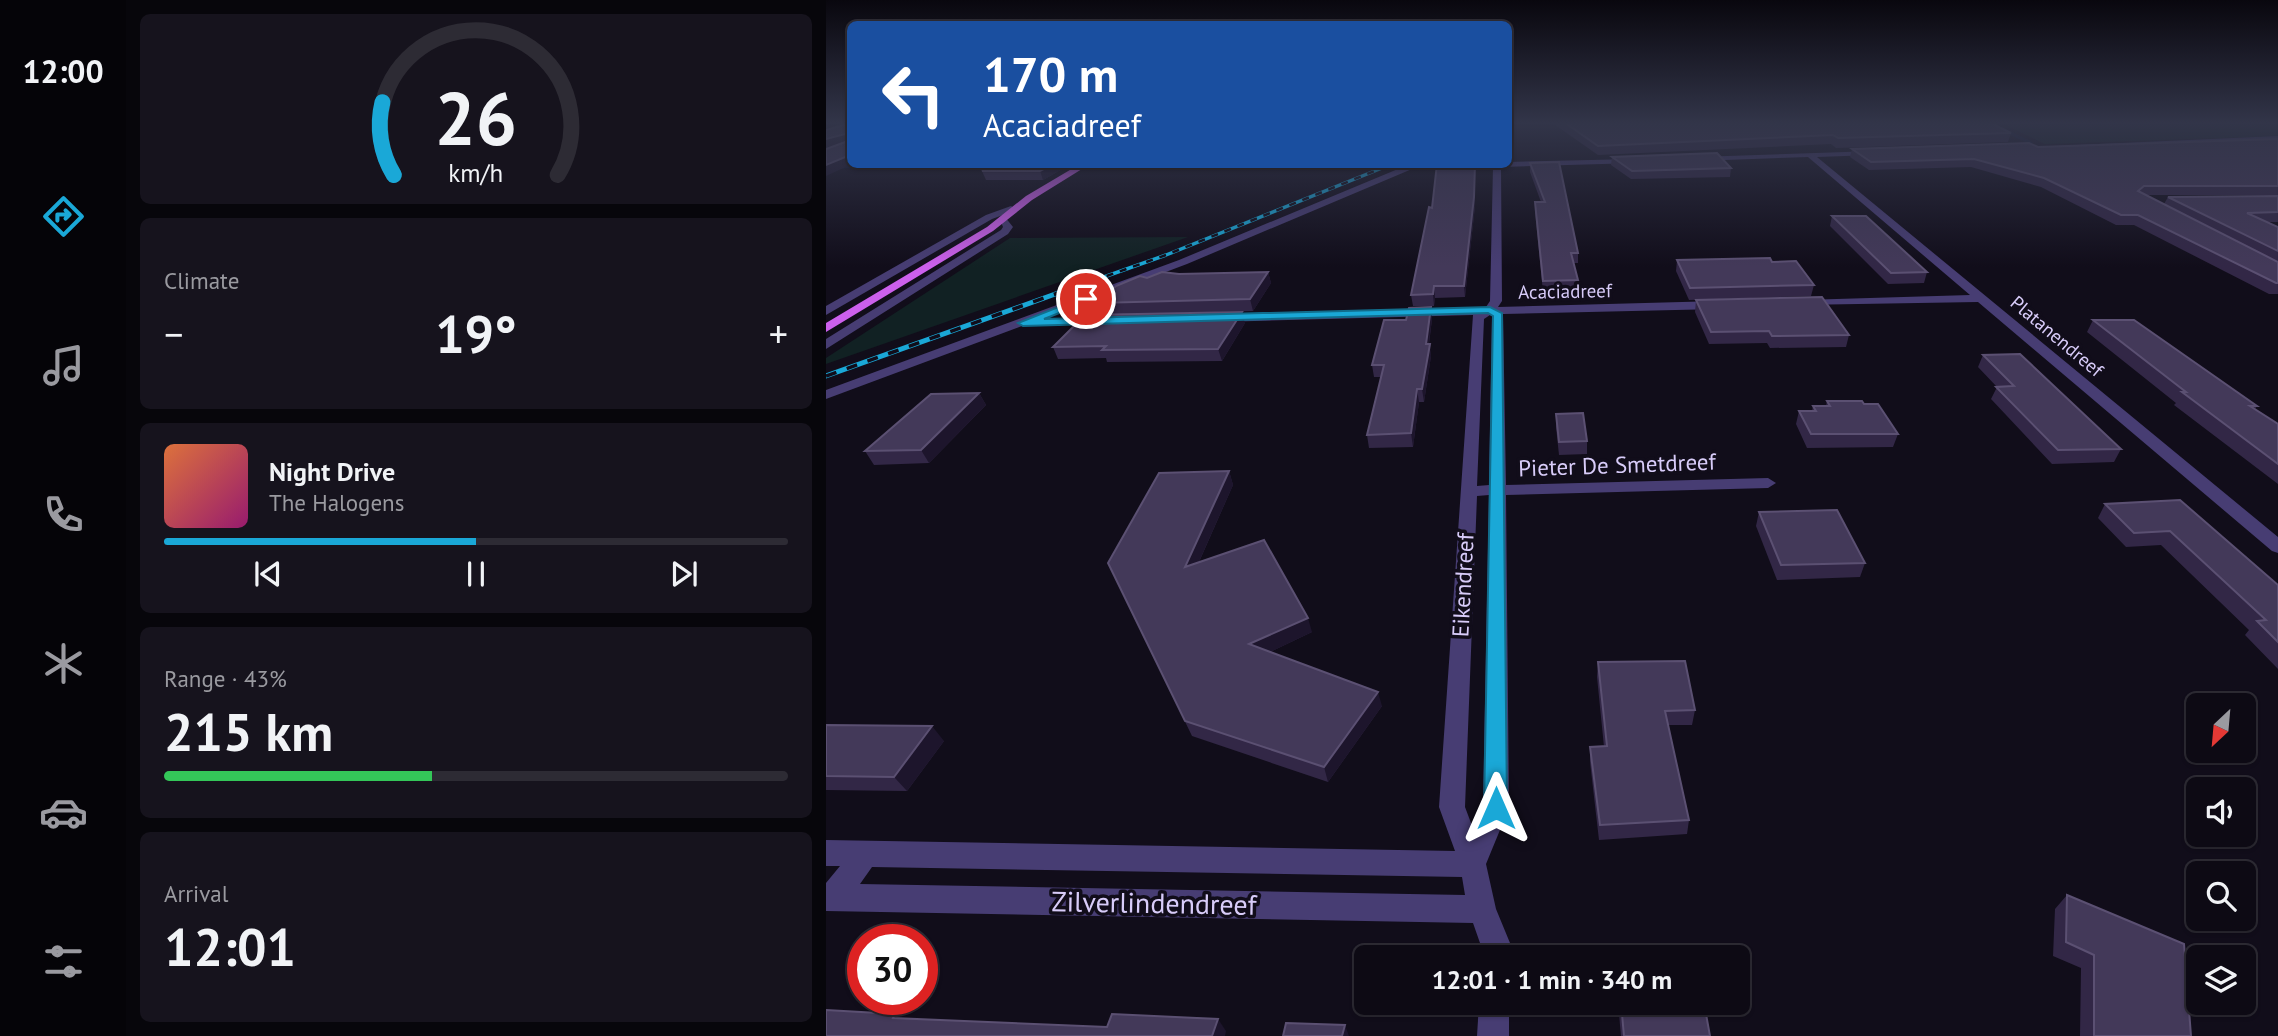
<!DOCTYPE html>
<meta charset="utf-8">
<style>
body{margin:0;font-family:"PT Sans",sans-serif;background:#16131d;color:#f1f3f6;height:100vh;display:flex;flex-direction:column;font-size:26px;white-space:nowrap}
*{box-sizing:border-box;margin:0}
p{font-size:23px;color:#9a9aa0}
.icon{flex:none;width:38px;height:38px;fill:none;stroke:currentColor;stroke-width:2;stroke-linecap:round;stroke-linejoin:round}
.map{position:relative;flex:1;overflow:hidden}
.details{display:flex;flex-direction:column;gap:14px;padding:14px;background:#07060b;width:700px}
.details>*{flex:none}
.guide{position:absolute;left:21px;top:21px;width:665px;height:147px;border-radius:10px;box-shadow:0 2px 5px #0004,0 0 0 2px #2d2b34;background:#1a4fa0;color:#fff;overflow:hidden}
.needle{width:46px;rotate:206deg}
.controls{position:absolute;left:1360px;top:693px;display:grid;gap:14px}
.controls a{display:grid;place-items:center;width:70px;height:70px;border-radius:10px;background:#0d0a14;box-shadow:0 2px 5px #0004,0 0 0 2px #2d2b34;font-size:35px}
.speed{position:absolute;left:21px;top:924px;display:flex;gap:14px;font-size:35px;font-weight:700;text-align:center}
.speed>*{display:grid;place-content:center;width:91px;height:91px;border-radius:50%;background:#0d0a14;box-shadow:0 2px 5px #0004,0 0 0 2px #2d2b34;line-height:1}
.speed .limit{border:10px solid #d22;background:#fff;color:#111}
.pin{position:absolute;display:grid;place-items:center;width:60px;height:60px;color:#fff;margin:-30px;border:4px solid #fff;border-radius:50%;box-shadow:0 2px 7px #0007}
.me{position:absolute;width:77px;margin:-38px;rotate:0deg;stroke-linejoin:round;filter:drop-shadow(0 0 5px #0008)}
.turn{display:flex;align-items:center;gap:24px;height:147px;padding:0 21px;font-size:32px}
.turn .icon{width:91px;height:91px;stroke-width:2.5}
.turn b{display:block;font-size:49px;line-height:60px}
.big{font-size:52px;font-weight:700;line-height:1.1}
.details .widget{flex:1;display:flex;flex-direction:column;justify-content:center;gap:10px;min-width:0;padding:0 24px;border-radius:10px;background:#16131d}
.details .dial{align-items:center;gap:0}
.dial svg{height:182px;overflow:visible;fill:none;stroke:#2d2b34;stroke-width:7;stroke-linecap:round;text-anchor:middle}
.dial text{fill:#f1f3f6;stroke:none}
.song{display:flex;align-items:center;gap:21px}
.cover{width:84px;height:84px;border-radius:10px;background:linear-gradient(135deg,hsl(20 70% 55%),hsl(320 70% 35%))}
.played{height:7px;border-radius:4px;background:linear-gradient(90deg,#1aa8d7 50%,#2d2b34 50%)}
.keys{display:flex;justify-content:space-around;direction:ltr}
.heat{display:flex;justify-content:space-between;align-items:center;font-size:38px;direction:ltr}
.charge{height:10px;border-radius:5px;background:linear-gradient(90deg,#34c759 43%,#2d2b34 0)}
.trip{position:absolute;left:528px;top:945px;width:396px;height:70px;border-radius:10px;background:#0d0a14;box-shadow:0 2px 5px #0004,0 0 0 2px #2d2b34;font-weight:700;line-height:70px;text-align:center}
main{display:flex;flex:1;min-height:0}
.dock{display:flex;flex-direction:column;width:126px;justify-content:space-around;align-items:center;background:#050408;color:#9a9aa0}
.dock .icon{width:49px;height:49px}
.dock .selected{color:#1aa8d7}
.dock b{font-size:32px;color:#f1f3f6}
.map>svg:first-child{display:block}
.green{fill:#112123}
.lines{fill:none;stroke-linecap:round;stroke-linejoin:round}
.stream{stroke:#0d1532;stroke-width:3.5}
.minor{fill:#473d73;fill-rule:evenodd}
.primary{fill:#cc60ec;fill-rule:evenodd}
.rail-far1-casing{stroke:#1aa8d7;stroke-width:3.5}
.rail-casing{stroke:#1aa8d7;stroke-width:5}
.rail-far1{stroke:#110d1a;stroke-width:2.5;stroke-dasharray:7;stroke-linecap:butt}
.rail{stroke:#110d1a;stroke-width:3.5;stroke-dasharray:11;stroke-linecap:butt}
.wall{fill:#322746}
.shaded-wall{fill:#1d152c}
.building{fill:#433959;stroke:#5b5072;stroke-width:2}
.route{fill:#1aa8d7;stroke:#116d8c;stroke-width:2}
.labels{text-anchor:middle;stroke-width:7;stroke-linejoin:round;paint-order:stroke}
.far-street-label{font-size:19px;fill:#d8ccf9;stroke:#110d1a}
.street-label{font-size:23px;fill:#d8ccf9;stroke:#110d1a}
.near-street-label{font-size:28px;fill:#d8ccf9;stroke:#110d1a}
</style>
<main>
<nav class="dock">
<b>12:00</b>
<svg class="icon selected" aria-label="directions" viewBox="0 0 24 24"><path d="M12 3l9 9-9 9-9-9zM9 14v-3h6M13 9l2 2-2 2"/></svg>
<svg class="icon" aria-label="music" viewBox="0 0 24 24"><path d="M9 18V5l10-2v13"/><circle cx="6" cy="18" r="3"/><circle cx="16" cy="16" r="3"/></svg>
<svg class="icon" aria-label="phone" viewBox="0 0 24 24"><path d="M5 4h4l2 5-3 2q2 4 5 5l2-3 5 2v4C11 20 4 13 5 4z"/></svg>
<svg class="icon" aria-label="climate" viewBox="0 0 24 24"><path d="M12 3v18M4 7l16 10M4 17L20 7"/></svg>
<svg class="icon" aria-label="car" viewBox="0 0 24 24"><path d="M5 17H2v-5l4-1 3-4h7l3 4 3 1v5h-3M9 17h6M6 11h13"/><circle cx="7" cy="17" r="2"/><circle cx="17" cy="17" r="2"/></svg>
<svg class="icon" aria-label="filters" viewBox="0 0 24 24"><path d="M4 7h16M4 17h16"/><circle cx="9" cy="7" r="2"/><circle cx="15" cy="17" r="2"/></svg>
</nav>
<section class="details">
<div class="widget dial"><svg viewBox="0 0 100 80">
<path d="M14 69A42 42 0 1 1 86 69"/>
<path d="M14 69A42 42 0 0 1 9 37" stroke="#1aa8d7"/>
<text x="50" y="56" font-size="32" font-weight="700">26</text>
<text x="50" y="72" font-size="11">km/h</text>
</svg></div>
<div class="widget"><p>Climate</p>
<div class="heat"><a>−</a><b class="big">19°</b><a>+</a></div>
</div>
<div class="widget">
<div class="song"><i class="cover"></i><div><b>Night Drive</b><p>The Halogens</p></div></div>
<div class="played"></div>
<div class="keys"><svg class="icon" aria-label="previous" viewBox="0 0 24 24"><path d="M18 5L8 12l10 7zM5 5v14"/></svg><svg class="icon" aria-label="pause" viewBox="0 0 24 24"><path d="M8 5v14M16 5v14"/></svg><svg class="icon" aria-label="next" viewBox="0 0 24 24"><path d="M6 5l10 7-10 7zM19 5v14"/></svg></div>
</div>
<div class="widget"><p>Range · 43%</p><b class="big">215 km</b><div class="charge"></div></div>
<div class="widget"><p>Arrival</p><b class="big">12:01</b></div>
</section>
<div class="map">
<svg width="1452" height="1036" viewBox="0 0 1452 1036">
<rect width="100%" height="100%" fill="#110d1a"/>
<g class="green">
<polygon points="1173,122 1452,122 1452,136 1219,144"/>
<polygon points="362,237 0,364 0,358 184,238"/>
</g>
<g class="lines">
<g class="stream">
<polyline points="1161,122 1205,143"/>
<polyline points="0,168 53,164"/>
</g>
<g class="minor">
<polygon points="1452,136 1452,140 1186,150 1182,148"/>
<polygon points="1049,151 1046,155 991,157 1452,537 1452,553 1446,551 1152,302 973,305 971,303 977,300 1144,295 982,157 871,161 867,159 871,157"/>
<path d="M808,159l3,4 -136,4 1,134 -4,6 221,-6 6,4 -6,4 -216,5 3,171 262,-7 8,5 -8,5 -262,7 3,313 -23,56 10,45 14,34v14h-30v-14l-7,-20 -647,-12v-28l14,-17h-14v-26l629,11 -16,-44 34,-492 -254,7 -6,-4 6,-4 267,-7 4,-6 3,-134 -81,2 -225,95 -146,55 59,-2 4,1v6l-82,2 -196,73v-9l353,-130 231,-96h98v-2zM664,315l2,1 -3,169 -12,1 7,-167zM663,495l-6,313 -9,23 -9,-24 12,-311zM46,867l590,10 3,18 -605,-11z"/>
<polygon points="185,206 190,209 188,211 166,219 0,315 0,306 160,215"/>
<polygon points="173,217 179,217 187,227 182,234 0,349 0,339 175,230 177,227"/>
<polygon points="653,1003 683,1003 683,1036 651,1036"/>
</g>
<polygon class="primary" points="254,164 264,164 206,200 167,231 0,332 0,323 161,227 200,196"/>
<g class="rail-far1-casing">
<polyline id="rail-far1" points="241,290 340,255 566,164"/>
</g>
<g class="rail-casing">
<polyline id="rail" points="0,376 246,288"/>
</g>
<use href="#rail-far1" class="rail-far1"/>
<use href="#rail" class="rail"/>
</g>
<g class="wall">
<polygon points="725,122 1163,122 1185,133 1182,142 1010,148 1005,144 772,155"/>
<polygon points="1452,139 1452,195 1320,195 1338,204 1342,197 1452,196 1452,222 1442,222 1452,227 1452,294 1443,294 1308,225 1290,225 1215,187 1145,167 1043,170 1024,157 1026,149 1212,147"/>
<polygon points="786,157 905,168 904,177 805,179 785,165"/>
<polygon points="704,163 752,253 752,263 747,263 752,280 752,291 717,292 709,211 709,202 715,202 704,172"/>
<polygon points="245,164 217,180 160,180 156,171"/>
<polygon points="649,206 639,297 609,298 608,306 587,306 585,295 606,208"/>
<polygon points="1006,216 1101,272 1098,283 1062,284 1004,226"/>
<polygon points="851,260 946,262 988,285 985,296 863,300 850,271"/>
<polygon points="442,272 445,283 427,311 276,315 272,303 321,278 353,274"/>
<polygon points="870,300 1023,335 1020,347 944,348 941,343 883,344 869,312"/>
<polygon points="605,307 606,319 603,344 605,356 598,402 593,402 587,447 543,448 541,435 555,377 548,377 546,365 580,320"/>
<polygon points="1267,320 1431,406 1429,409 1452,424 1452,484 1348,405 1350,403 1261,332"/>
<polygon points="419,323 396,361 281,362 280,358 232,359 227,347"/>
<polygon points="1157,355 1295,449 1288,462 1226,464 1165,399 1171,387 1152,367"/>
<polygon points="153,393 160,405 103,463 48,465 39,451"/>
<polygon points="1001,401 1038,404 1072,434 1067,447 981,448 970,424 973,411 986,411 987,406 1000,406"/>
<polygon points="730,414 761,441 761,454 733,455 730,427"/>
<polygon points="403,471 407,485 373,562 486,632 444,652 556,706 502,782 366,736 282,563"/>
<polygon points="1354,500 1452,585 1452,669 1419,635 1423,630 1335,545 1300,547 1272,518 1279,504"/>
<polygon points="933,512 1039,563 1034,577 951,580 930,526"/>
<polygon points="772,662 869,710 866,725 842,725 863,820 861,834 773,840 764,762 764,747 778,747 771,677"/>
<polygon points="0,725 118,741 81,791 0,790"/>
<polygon points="1241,895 1365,1036 1254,1036 1255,968 1227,956 1229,909"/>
<polygon points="792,1003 878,1003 884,1036 795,1036"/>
</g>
<g class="shaded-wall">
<polygon points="19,134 23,141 0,148 0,139"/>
<polygon points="24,155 24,164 26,164 0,176 0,165"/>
<polygon points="227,164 245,164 217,180 214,171"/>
<polygon points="649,164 649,206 639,297 638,286"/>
<polygon points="442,272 445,283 427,311 424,299"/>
<polygon points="608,286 609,298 608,306 607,294"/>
<polygon points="605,307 606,319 601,356 600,344"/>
<polygon points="416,312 419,323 396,361 392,349"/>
<polygon points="604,344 605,356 598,402 596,389"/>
<polygon points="591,389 593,402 587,447 585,433"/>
<polygon points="153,393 160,405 103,463 95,450"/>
<polygon points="403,471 407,485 364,582 359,567"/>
<polygon points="482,618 486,632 429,659 423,644"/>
<polygon points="552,692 556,706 502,782 498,767"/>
<polygon points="106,726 118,741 81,791 68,777"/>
<polygon points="392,1019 400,1031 399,1036 386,1036"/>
<polygon points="519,1025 523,1036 516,1036"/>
</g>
<g class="building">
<polygon points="738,122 1163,122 1185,133 1012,138 1007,135 772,146"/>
<polygon points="24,123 24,155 0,165 0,149 22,141 22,136 19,134 0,139 0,130"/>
<polygon points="1452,139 1452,186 1318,186 1312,191 1452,262 1452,283 1450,283 1312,215 1295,215 1218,178 1148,159 1045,162 1026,149 1203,143 1212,147"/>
<polygon points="891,153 905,168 806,171 786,157"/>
<polygon points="733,162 752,253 745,253 752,280 717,281 709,202 719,202 704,163"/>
<polygon points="169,164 227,164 214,171 156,171"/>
<polygon points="611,164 649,164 648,197 638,286 608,286 607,294 585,295 603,207 606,208"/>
<polygon points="1452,196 1452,212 1421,213 1452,227 1452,251 1342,197"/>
<polygon points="1006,216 1040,216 1101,272 1065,273"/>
<polygon points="944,258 946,262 970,261 988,285 864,288 851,260"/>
<polygon points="336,272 353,274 442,272 424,299 272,303 290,286 314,276 321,278"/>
<polygon points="996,297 1023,335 946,336 943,331 885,332 870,300"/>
<polygon points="605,307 600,344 604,344 596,389 591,389 585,433 541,435 558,365 546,365 558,320 580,320 583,308"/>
<polygon points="416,312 392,349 276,350 280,346 227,347 259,315"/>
<polygon points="1267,320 1308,320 1431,406 1424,406 1452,424 1452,464 1356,392 1360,392"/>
<polygon points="1194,354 1295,449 1232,450 1170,387 1188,386 1157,355"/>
<polygon points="153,393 95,450 39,451 105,394"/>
<polygon points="1001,401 1036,401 1038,404 1052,404 1072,434 985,434 973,411 990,411 987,406 1004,406"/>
<polygon points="757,413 761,441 733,442 730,414"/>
<polygon points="403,471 359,567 438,540 482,618 423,644 552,692 498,767 359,721 282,563 333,473"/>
<polygon points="1354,500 1452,585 1452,642 1431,621 1440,620 1344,531 1308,533 1279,504"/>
<polygon points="1011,510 1039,563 955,565 933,512"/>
<polygon points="859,661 869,710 839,711 863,820 774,825 764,747 781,746 772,662"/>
<polygon points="0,725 106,726 68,777 0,776"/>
<polygon points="1241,895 1358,944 1365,1036 1268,1036 1268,955 1240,942"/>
<polygon points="795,1003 878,1003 884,1036 798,1036"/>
<polygon points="0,1010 69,1014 67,1018 281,1027 286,1014 392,1019 386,1036 0,1036"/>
<polygon points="460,1023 519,1025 516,1036 457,1036"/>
</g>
<linearGradient id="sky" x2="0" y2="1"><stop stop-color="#09070e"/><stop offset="0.46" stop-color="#323549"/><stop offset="1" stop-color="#323549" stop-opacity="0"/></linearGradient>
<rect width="1452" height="267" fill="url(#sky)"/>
<polygon class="route" points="260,296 266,299 264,301 218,319 664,307 676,313 681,808 678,815 670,819 661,815 658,808 667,316 662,313 197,326 192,323"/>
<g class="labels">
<g class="far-street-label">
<text transform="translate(739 291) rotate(-1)" y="7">Acaciadreef</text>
<text transform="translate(1231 336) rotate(40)" y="7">Platanendreef</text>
</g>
<g class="street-label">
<text transform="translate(791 465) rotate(-2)" y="8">Pieter De Smetdreef</text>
<text transform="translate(637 585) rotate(-87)" y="8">Eikendreef</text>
</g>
<g class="near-street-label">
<text transform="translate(328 903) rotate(1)" y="10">Zilverlindendreef</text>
</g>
</g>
</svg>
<div class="controls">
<a><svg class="needle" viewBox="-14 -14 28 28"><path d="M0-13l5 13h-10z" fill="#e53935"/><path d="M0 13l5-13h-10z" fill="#9a9aa0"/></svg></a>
<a><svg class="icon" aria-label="sound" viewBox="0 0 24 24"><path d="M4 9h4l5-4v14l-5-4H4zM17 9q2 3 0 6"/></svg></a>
<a><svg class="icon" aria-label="search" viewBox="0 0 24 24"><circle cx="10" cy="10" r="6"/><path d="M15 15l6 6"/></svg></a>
<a><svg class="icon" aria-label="layers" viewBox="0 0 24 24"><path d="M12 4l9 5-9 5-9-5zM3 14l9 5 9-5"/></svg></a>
</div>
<div class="speed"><div class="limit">30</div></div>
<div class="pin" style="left:260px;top:299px;background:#d93025"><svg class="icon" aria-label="arrive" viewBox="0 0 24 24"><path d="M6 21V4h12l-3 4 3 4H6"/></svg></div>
<svg class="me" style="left:670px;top:808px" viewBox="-20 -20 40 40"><path d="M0-17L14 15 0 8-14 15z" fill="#1aa8d7" stroke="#fff" stroke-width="4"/></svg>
<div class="trip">12:01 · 1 min · 340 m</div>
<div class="guide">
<div class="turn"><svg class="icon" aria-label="left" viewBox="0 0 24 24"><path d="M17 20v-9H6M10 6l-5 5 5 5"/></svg><div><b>170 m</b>Acaciadreef</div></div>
</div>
</div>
</main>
